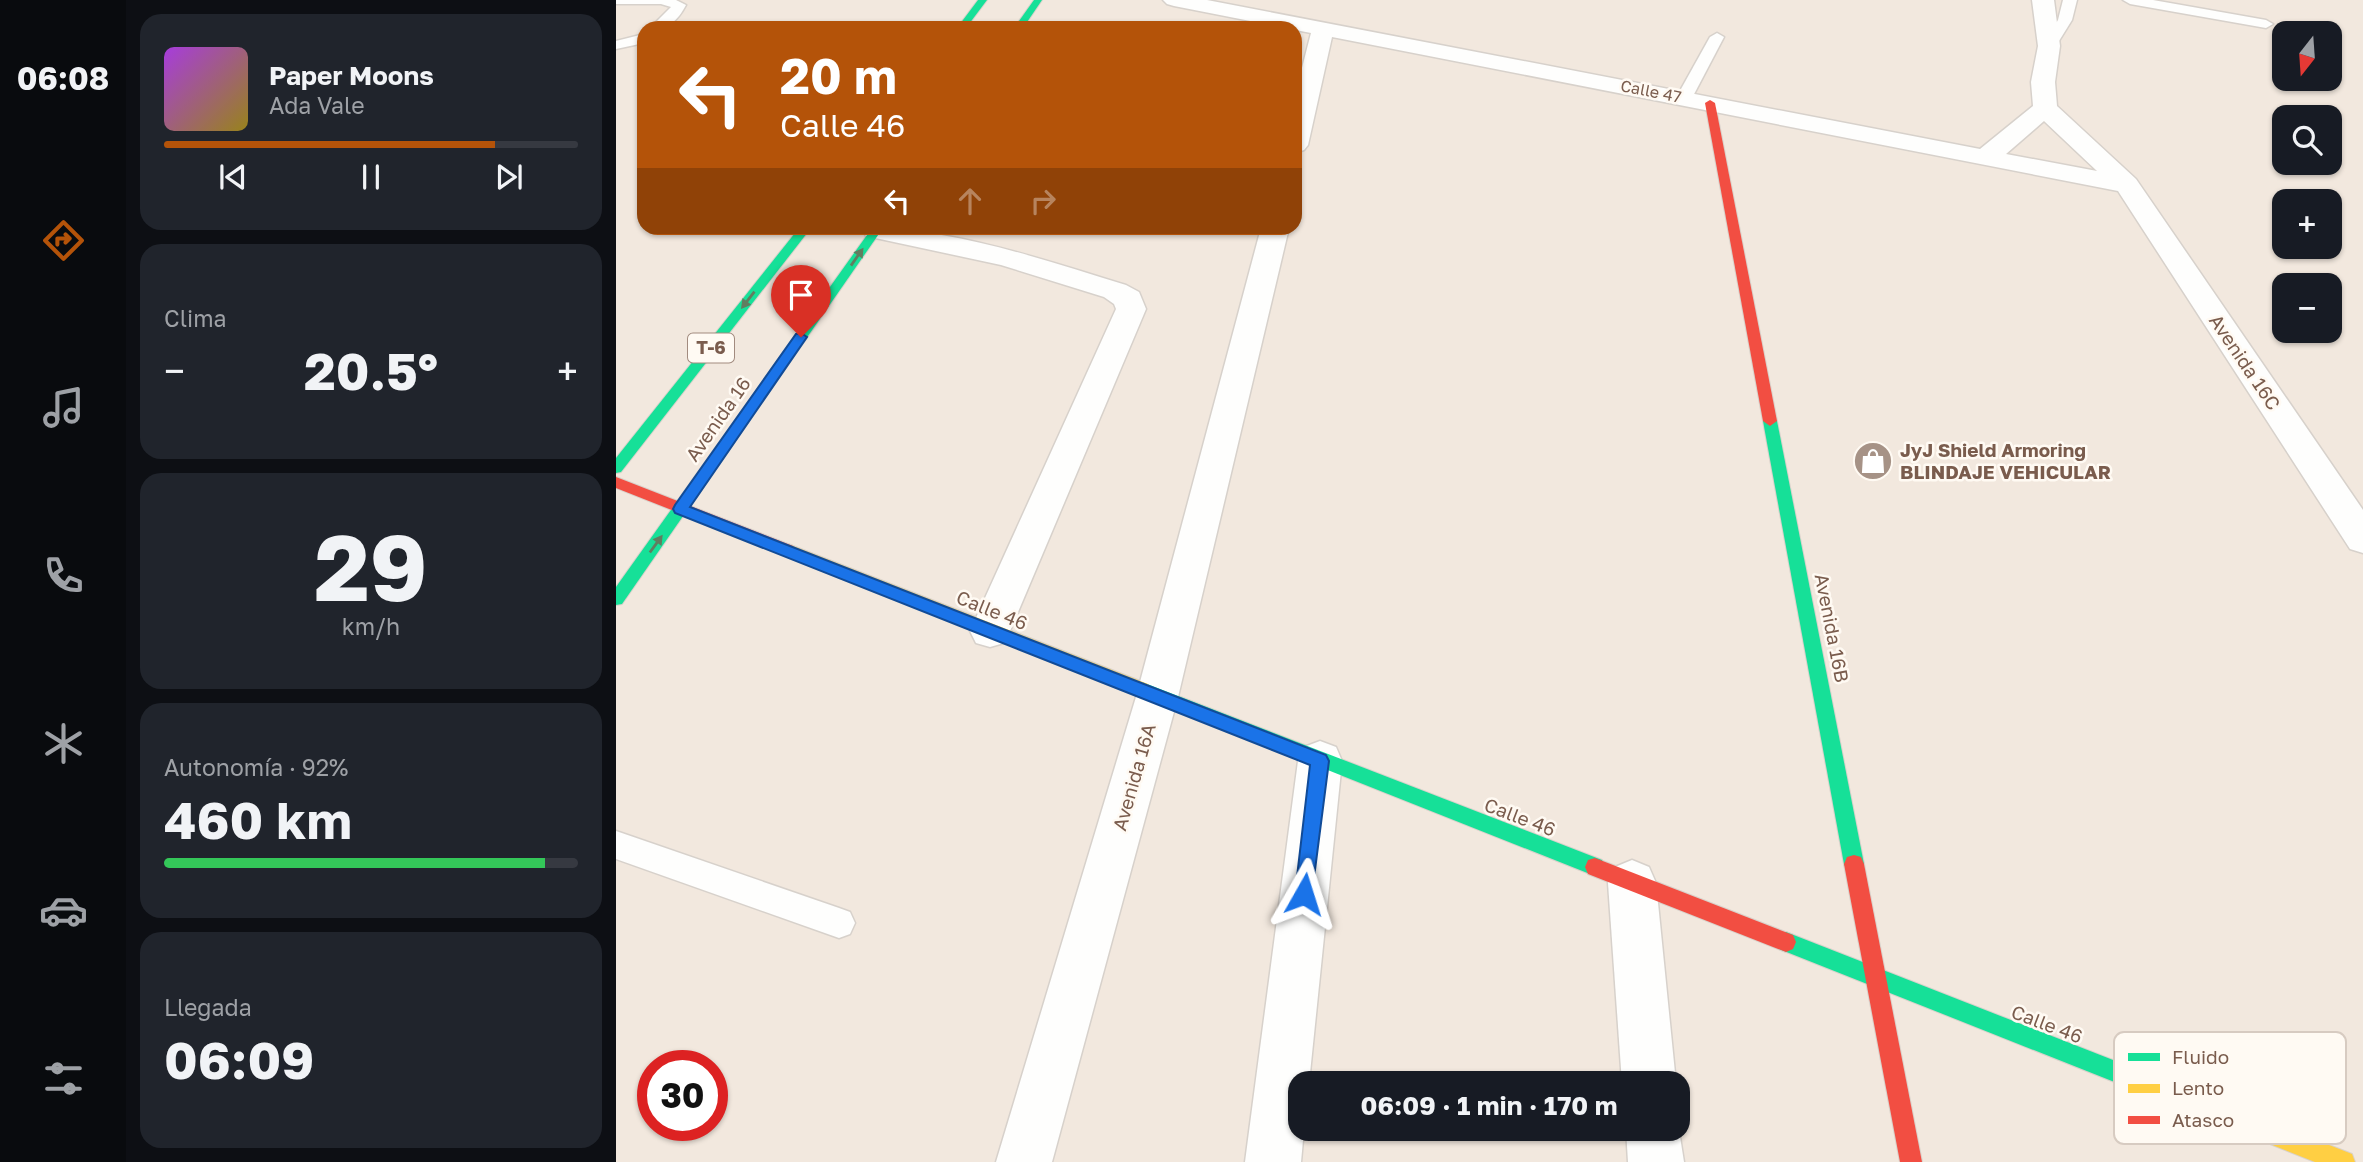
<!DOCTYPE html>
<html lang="es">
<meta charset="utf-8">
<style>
body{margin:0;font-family:"Golos Text",sans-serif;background:#20242c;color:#f1f3f6;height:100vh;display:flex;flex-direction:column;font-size:26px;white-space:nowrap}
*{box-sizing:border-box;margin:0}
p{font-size:23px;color:#9ea1a6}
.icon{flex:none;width:38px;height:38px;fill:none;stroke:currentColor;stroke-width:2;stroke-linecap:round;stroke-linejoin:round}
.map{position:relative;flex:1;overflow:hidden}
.side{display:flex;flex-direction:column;gap:14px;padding:14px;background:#0d0f14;width:490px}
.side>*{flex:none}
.top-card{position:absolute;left:21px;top:21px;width:665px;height:214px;border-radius:21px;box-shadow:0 2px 5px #0004;background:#b45309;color:#fff;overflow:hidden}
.needle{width:46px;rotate:197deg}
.fabs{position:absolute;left:1656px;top:21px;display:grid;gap:14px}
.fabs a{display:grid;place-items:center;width:70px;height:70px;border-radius:14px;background:#171b24;box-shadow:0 2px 5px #0004;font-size:35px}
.speed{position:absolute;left:21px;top:1050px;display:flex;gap:14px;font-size:35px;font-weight:700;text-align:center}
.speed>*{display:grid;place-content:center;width:91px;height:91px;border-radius:50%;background:#171b24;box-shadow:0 2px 5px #0004;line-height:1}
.speed .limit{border:10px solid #d22;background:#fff;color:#111}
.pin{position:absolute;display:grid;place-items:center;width:60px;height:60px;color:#fff;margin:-72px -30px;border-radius:50% 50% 50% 0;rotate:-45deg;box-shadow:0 0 7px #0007}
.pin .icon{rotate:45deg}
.me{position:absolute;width:77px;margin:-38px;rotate:6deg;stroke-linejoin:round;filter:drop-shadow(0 0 5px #0008)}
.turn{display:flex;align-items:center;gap:24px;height:147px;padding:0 28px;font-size:32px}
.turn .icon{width:91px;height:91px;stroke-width:2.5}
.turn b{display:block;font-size:49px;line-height:60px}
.lanes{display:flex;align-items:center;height:66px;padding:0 28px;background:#0003;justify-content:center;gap:35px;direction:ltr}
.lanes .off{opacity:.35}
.big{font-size:52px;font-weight:700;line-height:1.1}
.side .tile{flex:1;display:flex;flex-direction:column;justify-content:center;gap:10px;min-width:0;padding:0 24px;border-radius:21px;background:#20242c}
.side .dial{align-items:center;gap:0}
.dial b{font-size:91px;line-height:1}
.song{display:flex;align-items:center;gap:21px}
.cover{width:84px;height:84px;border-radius:10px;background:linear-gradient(135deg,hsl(280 70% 55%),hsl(50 70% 35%))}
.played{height:7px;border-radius:4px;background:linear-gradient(90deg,#b45309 80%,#363941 80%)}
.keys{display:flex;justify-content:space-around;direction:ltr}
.heat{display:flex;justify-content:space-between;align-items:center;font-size:38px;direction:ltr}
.charge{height:10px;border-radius:5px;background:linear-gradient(90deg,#34c759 92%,#363941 0)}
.trip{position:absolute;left:672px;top:1071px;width:402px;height:70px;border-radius:21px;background:#171b24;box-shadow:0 2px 5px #0004;font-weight:700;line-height:70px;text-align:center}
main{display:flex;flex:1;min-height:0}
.dock{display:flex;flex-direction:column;width:126px;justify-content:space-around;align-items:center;background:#090b0e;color:#9ea1a6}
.dock .icon{width:49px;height:49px}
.dock .active{color:#b45309}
.dock b{font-size:32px;color:#f1f3f6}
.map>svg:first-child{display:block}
.residential{fill:#f2e8de;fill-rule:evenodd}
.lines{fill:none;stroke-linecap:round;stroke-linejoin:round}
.lane-casing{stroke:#d7d1cb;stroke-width:3}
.street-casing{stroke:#d7d1cb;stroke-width:3}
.fast-casing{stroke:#d9d2cb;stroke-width:2}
.slow-casing{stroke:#d9d2cb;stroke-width:2}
.jam-casing{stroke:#d9d2cb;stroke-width:2}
.lane{fill:#fefefd;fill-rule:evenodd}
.street{fill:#fefefd;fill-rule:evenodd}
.fast{fill:#16e098;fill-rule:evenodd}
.slow{fill:#ffcf43;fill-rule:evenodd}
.jam{fill:#f24e42;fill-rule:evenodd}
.oneway{fill:#617d60}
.route{fill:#1a73e8;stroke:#114b97;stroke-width:2}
.labels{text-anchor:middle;stroke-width:5;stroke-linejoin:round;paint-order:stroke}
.far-street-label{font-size:16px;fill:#7a5c4d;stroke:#fffaf3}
.shield{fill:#fffaf3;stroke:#a28b7f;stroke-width:2}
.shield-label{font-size:18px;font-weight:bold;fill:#7a5c4d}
.street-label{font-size:19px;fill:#7a5c4d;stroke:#fffaf3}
.poi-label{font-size:19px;font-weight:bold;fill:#7a5c4d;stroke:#fffaf3;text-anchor:start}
.key{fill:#fffaf3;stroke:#d7cbc1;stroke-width:2}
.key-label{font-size:19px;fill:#7a5c4d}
</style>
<main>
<nav class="dock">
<b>06:08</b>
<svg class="icon active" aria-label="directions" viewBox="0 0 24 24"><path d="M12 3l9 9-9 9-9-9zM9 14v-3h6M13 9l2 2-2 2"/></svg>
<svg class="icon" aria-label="music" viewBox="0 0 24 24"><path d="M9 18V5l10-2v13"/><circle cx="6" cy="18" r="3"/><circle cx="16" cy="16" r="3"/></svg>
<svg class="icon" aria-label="phone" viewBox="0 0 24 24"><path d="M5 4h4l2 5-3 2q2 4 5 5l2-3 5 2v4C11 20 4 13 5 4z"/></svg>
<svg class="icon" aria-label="climate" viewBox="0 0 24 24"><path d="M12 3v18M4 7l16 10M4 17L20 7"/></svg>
<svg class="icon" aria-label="car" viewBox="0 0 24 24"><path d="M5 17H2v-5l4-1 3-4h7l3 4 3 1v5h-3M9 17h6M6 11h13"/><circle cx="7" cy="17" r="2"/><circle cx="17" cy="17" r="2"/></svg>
<svg class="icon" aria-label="filters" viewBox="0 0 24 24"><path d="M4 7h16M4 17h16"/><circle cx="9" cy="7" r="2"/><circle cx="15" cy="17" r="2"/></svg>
</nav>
<section class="side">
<div class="tile">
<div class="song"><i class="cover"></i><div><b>Paper Moons</b><p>Ada Vale</p></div></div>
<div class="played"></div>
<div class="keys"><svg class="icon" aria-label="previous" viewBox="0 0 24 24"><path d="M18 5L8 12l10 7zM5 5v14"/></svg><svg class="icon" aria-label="pause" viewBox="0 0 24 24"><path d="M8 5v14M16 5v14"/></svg><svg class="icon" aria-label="next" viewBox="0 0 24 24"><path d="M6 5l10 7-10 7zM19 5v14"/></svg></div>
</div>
<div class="tile"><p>Clima</p>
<div class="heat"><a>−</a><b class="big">20.5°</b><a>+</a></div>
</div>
<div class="tile dial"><b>29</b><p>km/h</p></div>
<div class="tile"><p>Autonomía · 92%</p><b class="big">460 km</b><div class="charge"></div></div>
<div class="tile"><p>Llegada</p><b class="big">06:09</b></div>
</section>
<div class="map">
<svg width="1747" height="1162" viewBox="0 0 1747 1162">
<rect width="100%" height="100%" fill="#f9f5f0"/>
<path class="residential" d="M0,0h1747v1162h-1747zM28,28h651v200h-651zM1668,33h45v46h-45zM1668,117h45v46h-45zM1668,201h45v46h-45zM1668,285h45v46h-45zM37,1066h59v59h-59zM684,1083h378v46h-378z"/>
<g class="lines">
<g class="lane-casing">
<g id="lane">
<path d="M0,0h60l10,5c-9,17 -17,23 -36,23l21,-21 -10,-3h-45z"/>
<polygon points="1447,0 1461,0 1456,20 1438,49 1428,49 1426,46 1442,20"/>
<polygon points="1507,0 1537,0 1650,20 1657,24 1650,28 1514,4"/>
<polygon points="1101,33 1108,37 1076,98 1068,103 1063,101 1060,98 1094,37"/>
<polygon points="28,34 28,43 0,49 0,41"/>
<polygon points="0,831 223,908 234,912 239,923 234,934 223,938 0,859"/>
</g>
</g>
<g class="street-casing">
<g id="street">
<path d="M547,0h44l773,149 53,-43 -2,-24 7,-36 -6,-46h22l6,46 -5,36 2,24 79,73 227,331v43l-13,-4 -232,-358 -786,-154 -24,108 -4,5 -9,3v-58l16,-62 -137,-27 -7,-2zM1428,121l53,50 -91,-17z"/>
<path d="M248,228c89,0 177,31 262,57l13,7 7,17 -136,322 -6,12 -14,4 -14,-4 -6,-12 146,-322 -2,-5 -10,-7 -103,-32 -135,-29 -4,-6z"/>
<polygon points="645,228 673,228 562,697 436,1162 380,1162 520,697"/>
<polygon points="704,741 720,747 726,761 693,1083 684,1083 684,1129 688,1129 685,1162 629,1162 682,761 688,747"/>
<polygon points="1016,860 1033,867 1040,883 1060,1083 1006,1083 992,883 999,867"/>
<polygon points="1062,1124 1068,1162 1012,1162 1010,1129 1062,1129"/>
</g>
</g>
<g class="fast-casing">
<g id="fast">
<polygon points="362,0 371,0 350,28 341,28"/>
<polygon points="418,0 426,0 407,28 398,28"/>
<polygon points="183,228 195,228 5,472 0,473 0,458"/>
<polygon points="256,228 267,228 6,604 0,605 0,587"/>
<polygon points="1154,416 1161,421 1248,864 1245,871 1238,873 1231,871 1228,864 1147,421"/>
<polygon points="526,682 986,860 989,867 986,874 979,876 520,694 517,689 520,684"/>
<polygon points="1170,932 1645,1118 1648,1126 1645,1134 1637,1137 1163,949 1160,942 1163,935"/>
</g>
</g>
<g class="slow-casing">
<g id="slow">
<polygon points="172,544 532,684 535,689 532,694 526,696 520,694 167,554 164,550 167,546"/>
<polygon points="1637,1115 1736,1154 1739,1162 1699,1162 1629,1134 1626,1126 1629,1118"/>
</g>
</g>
<g class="jam-casing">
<g id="jam">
<polygon points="1094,100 1099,103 1161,421 1154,426 1147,421 1089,103"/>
<polygon points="0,477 177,546 180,550 177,554 167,554 0,488"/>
<polygon points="1238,855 1245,857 1248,864 1306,1162 1284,1162 1228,864 1231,857"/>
<polygon points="979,858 1177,935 1180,942 1177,949 1170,952 972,874 969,867 972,860"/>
</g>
</g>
<use href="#lane" class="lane"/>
<use href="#street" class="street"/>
<use href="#fast" class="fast"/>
<use href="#slow" class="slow"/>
<use href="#jam" class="jam"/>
</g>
<defs><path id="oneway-solid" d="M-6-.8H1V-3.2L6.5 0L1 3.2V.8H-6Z" transform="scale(1.75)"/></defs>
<g class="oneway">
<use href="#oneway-solid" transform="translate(241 257) rotate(-55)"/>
<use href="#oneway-solid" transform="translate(132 300) rotate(128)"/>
<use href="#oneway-solid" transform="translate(40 544) rotate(-54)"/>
</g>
<polygon class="route" points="185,333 191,337 74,507 710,755 713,761 695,901 688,904 681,901 679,894 694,765 59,513 57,509 59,505 180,334"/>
<defs>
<g id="shop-disc" transform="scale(2.0125)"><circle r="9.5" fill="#a69286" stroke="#fffaf3"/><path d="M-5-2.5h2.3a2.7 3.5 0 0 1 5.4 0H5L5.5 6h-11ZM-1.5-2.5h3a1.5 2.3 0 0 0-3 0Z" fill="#fff"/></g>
</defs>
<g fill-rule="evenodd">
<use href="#shop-disc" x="1257" y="461"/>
</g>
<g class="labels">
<g class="far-street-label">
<text transform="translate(1035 91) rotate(11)" y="6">Calle 47</text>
</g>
<rect class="shield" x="72" y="333.5" width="46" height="29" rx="5"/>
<g class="shield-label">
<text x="95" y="354">T-6</text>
</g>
<g class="street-label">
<text transform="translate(1629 362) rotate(56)" y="7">Avenida 16C</text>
<text transform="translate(102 419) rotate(-55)" y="7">Avenida 16</text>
<text transform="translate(376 610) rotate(22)" y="7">Calle 46</text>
<text transform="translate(1216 628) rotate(79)" y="7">Avenida 16B</text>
<text transform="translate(518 777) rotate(-74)" y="7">Avenida 16A</text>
<text transform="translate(904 817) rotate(21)" y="7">Calle 46</text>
<text transform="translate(1431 1024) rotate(21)" y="7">Calle 46</text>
</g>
<g class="poi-label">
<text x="1284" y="457">JyJ Shield Armoring<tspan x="1284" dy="22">BLINDAJE VEHICULAR</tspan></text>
</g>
</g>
<rect x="1498" y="1032" width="232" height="112" rx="10" class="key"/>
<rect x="1512" y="1053" width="32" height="8" fill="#16e098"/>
<rect x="1512" y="1084" width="32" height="9" fill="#ffcf43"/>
<rect x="1512" y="1116" width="32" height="8" fill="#f24e42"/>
<g class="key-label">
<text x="1556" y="1064">Fluido</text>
<text x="1556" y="1095">Lento</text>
<text x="1556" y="1127">Atasco</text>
</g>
</svg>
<div class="fabs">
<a><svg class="needle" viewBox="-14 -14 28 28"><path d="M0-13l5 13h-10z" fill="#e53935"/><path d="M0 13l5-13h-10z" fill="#9ea1a6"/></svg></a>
<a><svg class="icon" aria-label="search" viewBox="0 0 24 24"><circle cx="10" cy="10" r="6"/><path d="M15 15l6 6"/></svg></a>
<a>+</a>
<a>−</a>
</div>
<div class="speed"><div class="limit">30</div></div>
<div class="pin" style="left:185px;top:337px;background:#d93025"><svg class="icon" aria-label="arrive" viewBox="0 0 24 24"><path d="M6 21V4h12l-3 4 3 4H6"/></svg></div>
<svg class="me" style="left:688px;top:894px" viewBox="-20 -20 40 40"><path d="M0-17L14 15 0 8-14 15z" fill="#1a73e8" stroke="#fff" stroke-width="4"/></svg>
<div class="trip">06:09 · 1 min · 170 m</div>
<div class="top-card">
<div class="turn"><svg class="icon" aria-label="left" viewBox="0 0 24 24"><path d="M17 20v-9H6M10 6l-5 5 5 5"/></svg><div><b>20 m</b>Calle 46</div></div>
<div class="lanes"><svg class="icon" aria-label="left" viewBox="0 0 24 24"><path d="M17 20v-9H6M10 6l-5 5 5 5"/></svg><svg class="icon off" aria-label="ahead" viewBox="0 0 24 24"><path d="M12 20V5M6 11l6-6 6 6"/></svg><svg class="icon off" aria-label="right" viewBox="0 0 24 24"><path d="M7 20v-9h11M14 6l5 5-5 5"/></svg></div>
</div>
</div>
</main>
